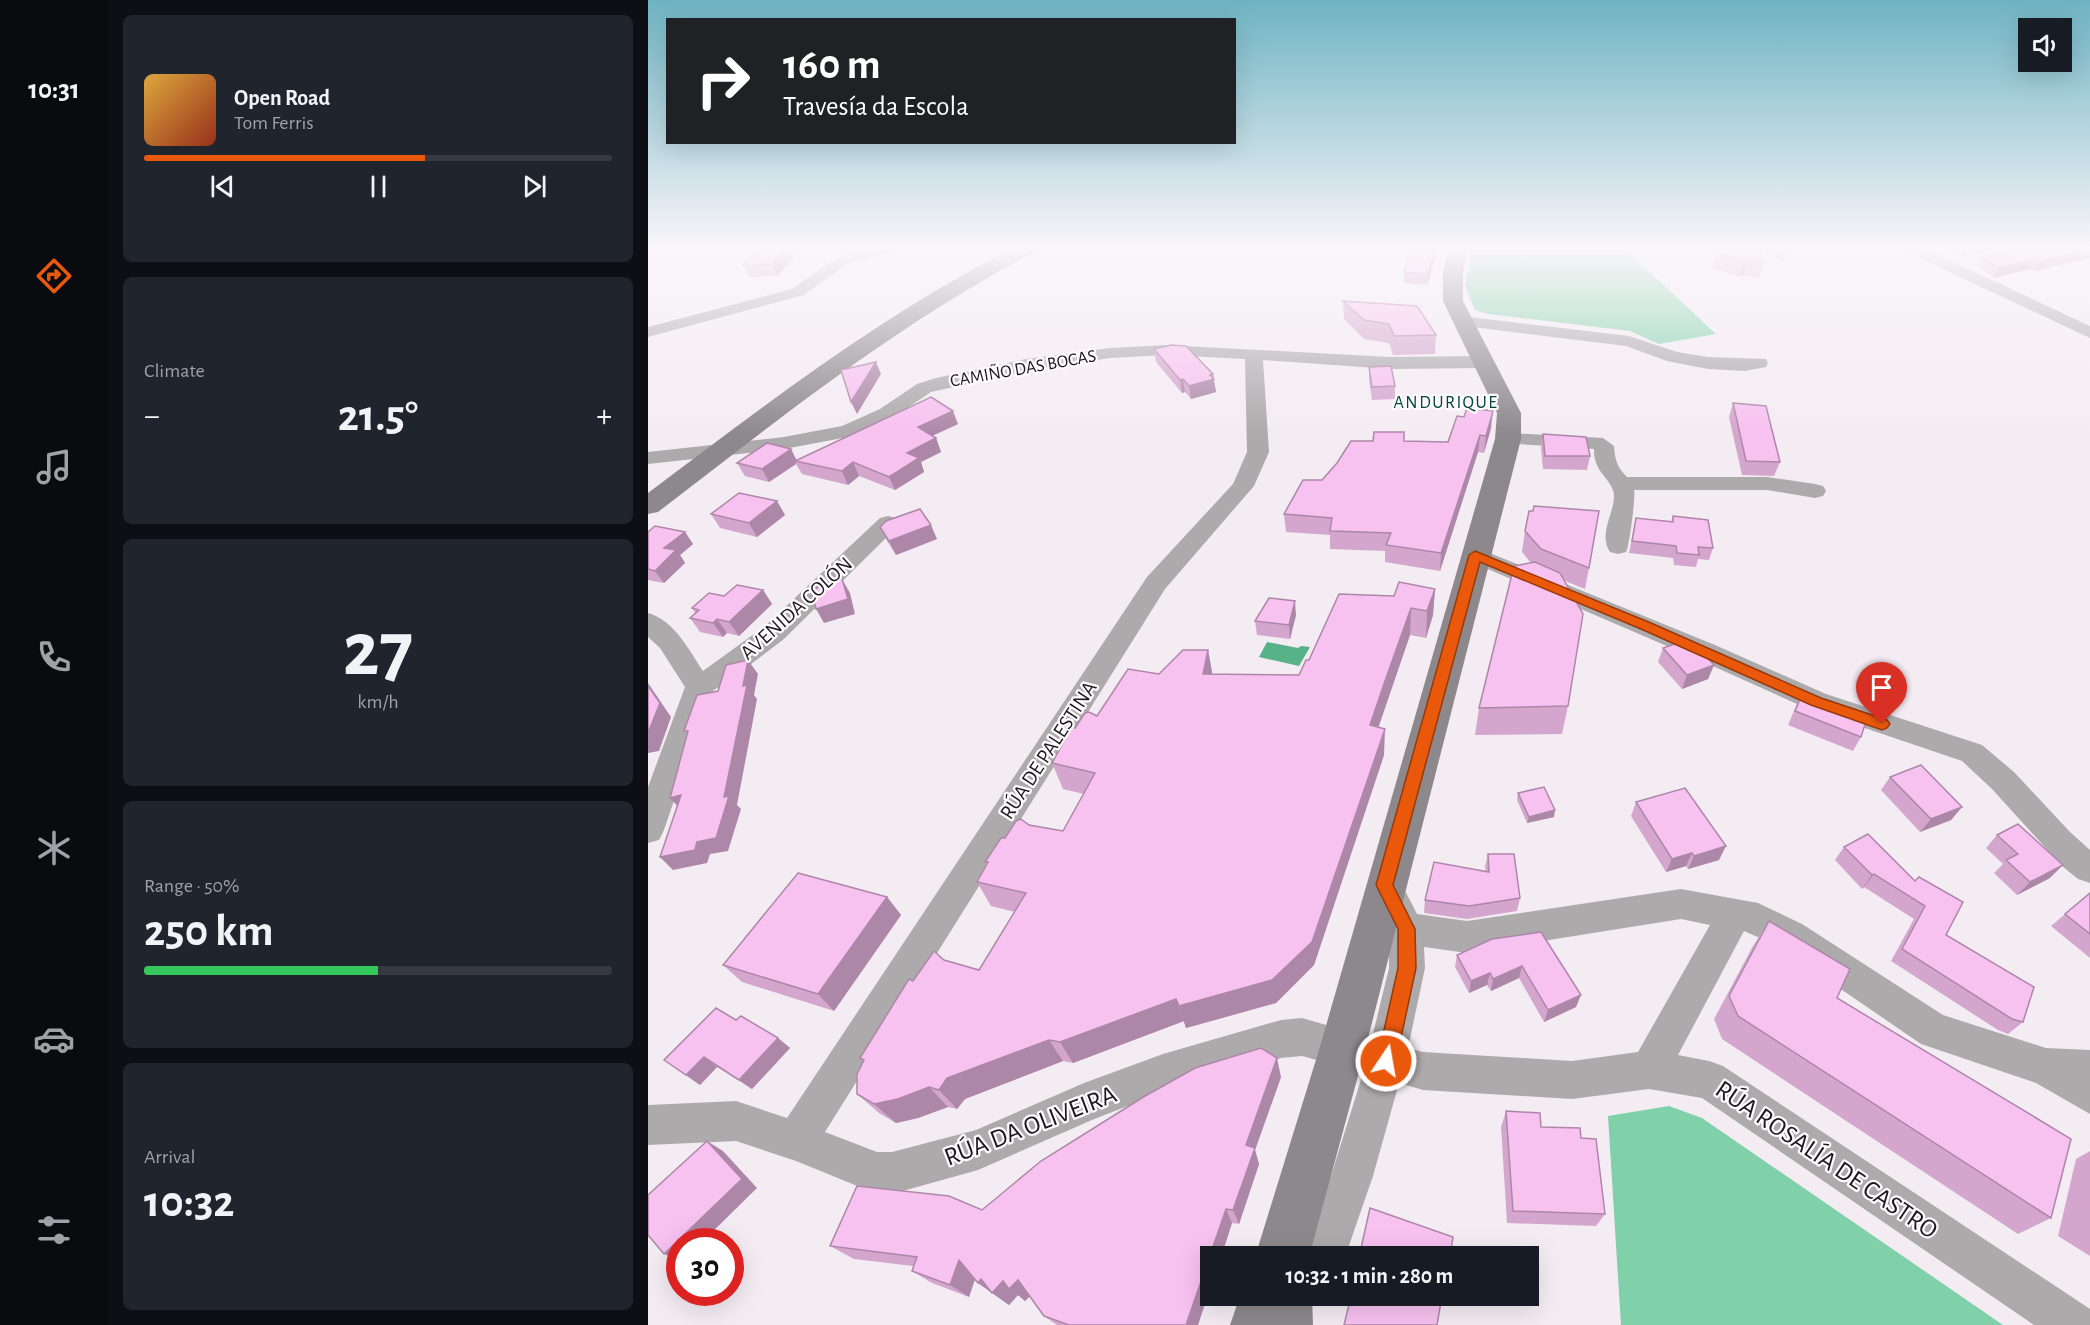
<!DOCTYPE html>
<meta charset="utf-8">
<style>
body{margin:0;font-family:"Alegreya Sans",sans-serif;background:#20242c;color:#f1f3f6;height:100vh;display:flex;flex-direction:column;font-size:22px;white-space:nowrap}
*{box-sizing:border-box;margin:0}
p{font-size:20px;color:#9ea1a6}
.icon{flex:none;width:33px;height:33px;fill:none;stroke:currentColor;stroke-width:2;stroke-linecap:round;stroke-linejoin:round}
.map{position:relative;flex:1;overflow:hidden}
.drawer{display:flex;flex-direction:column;gap:15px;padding:15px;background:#0d0f14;width:540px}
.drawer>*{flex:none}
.top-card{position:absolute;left:18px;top:18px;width:570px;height:126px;border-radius:0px;box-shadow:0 6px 24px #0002;background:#202124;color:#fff;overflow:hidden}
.controls{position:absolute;left:1370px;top:18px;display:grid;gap:12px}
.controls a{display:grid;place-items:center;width:54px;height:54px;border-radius:0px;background:#171b24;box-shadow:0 6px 24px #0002;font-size:30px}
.speed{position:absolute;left:18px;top:1228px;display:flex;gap:12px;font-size:30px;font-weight:700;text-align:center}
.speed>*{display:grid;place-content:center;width:78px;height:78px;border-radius:50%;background:#171b24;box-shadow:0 6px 24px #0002;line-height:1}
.speed .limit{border:9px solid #d22;background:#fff;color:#111}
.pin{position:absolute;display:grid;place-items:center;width:51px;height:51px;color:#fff;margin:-62px -26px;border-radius:50% 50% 50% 0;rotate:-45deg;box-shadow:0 0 6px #0007}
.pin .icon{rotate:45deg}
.me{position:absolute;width:66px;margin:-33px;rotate:12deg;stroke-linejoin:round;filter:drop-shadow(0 0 4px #0008)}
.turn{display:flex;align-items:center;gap:21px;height:126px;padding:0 18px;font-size:27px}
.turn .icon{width:78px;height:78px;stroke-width:2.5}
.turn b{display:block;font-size:42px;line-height:51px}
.big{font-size:45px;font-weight:700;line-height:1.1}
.drawer .card{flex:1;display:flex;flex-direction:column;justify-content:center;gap:9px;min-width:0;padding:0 21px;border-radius:9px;background:#20242c}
.drawer .dial{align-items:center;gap:0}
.dial b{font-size:78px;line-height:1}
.song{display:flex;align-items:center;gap:18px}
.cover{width:72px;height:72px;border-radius:9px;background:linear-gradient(135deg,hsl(40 70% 55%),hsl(10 70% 35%))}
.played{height:6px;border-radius:3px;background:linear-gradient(90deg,#ea580c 60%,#363941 60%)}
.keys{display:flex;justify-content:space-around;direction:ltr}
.heat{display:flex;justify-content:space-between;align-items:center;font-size:33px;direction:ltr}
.charge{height:9px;border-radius:4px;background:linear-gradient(90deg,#34c759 50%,#363941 0)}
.trip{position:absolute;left:552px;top:1246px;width:339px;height:60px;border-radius:0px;background:#171b24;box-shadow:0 6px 24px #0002;font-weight:700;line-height:60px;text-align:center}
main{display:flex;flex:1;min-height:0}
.tabs{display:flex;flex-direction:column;width:108px;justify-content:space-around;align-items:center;background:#090b0e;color:#9ea1a6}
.tabs .icon{width:42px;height:42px}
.tabs .active{color:#ea580c}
.tabs b{font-size:27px;color:#f1f3f6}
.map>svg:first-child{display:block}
.green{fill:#80d0a9}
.water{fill:#58b289}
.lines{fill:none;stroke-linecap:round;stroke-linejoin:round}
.minor{fill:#adaaac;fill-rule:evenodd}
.secondary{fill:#8d888c;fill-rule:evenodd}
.wall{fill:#d4a6ce}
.shaded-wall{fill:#ad87a8}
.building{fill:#f7c1f0;stroke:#ad87a8;stroke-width:1.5}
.route{fill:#ea580c;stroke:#983908;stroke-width:1.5}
.labels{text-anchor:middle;stroke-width:4.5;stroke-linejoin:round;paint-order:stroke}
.far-street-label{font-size:18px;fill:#1a181a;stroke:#fffbfe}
.far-neighbourhood-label{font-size:18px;letter-spacing:1.5px;fill:#00492f;stroke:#fffbfe}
.street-label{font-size:21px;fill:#1a181a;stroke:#fffbfe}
.near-street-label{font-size:26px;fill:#1a181a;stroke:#fffbfe}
</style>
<main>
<nav class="tabs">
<b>10:31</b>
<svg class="icon active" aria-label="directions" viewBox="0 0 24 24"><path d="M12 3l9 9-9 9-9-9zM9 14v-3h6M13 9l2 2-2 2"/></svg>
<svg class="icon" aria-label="music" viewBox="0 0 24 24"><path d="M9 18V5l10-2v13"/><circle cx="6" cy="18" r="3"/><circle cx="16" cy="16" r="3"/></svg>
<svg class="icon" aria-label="phone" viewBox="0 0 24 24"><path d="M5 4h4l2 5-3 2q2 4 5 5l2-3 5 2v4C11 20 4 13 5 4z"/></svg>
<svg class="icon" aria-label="climate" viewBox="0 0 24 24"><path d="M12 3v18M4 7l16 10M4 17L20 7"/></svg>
<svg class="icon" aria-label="car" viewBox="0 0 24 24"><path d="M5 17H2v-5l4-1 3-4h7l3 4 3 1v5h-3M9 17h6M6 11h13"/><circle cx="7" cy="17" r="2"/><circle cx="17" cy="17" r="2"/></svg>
<svg class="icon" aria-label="filters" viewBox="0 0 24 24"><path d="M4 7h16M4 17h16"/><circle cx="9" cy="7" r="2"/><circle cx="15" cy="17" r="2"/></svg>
</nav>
<section class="drawer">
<div class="card">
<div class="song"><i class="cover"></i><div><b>Open Road</b><p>Tom Ferris</p></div></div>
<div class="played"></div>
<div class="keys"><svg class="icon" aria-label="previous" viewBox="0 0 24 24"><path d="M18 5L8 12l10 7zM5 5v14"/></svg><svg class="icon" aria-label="pause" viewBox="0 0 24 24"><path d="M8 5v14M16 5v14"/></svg><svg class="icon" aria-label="next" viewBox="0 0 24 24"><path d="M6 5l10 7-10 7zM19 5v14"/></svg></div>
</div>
<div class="card"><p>Climate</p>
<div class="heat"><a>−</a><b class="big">21.5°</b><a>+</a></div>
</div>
<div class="card dial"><b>27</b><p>km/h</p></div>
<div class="card"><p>Range · 50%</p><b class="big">250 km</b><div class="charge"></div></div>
<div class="card"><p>Arrival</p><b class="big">10:32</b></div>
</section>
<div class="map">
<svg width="1442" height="1325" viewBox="0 0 1442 1325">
<rect width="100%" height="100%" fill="#f4ecf3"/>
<g class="green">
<polygon points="824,249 977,249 1068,334 1011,344 982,331 840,314 827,310 817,286"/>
<polygon points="1021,1106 1054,1118 1355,1325 973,1325 960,1116"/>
</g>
<polygon class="water" points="619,642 650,648 653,646 662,647 651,666 611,657"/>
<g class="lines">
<g class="minor">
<polygon points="221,249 248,249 245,252 200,263 156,295 0,337 0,327 144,289 190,257"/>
<polygon points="1128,249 1144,249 1139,259 1134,261 1126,256"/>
<polygon points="1256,249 1277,249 1442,326 1442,338 1259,252"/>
<polygon points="814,316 981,336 1029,352 1060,357 1118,359 1120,363 1118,367 1097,371 1060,369 1019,361 978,346 808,325 805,321 808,317"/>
<path d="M518,345l224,12 94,-1 7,2 2,4 -2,4 -7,2 -94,1 -127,-9 6,92 -15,34 -89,103 -340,543 52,20h15l84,-22 108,-47 79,-29 118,-34 21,-2 70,20 17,-70v-39l-21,-44 5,-10 12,-5 12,5 20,39 50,7 214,-32 77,14 44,21 141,91 103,33 44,2v64l-54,-31 -115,-39 -143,-98 -34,-15 -66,124 31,6 14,5 367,243v16h-56l-332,-227 -53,-9 -77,10 -149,-9 -24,-7 -26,93 -28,81h-44l30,-81 32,-103 -61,-17 -21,2 -118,34 -71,28 -114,50 -86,24h-15l-81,-33 -60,-20 -88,4v-40l88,-4 51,17 360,-541 86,-93 14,-32 -2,-93 -79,-4 -56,3 -84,13 -95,21 -37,25 -46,20 -64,12 -136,15v-12l136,-15 58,-11 38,-17 37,-25 19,-6 90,-19 84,-11zM1033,919l29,6 -72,127 -66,9 -149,-9 -15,-4 17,-80 -1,-21 43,6z"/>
<path d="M860,433l95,5 11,8c1,14 3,21 13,31h140l48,7 8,2 3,5 -3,5 -8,2 -48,-8h-133c2,5 -5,59 -8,62l-8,2 -8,-2c-12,-18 4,-38 4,-56 0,-16 -21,-23 -20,-47l-93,-6 -3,-4 3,-4z"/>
<path d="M240,516l8,2 4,5 -4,5 -112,111 -50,38 -23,15 -47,138 -5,10 -11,3v-56l37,-100 -25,-39 -12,-11v-24c26,7 41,37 55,58l62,-45 115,-108z"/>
<polygon points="827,547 1067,645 1178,694 1334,745 1366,772 1422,832 1442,850 1442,883 1430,879 1414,866 1344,789 1314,761 1158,708 1049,659 819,560 815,555 819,550"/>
</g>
<g class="secondary">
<path d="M363,249h24l-2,4c-136,71 -254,166 -375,259l-10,2v-21c117,-88 232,-177 363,-244z"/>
<polygon points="801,249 819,249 815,273 815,301 873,413 873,439 717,1050 661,1257 607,1257 671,1050 847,439 849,413 795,301 795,273"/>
<polygon points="592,1296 664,1296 665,1325 582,1325"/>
</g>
</g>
<g class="wall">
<polygon points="110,249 153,249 130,276 101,277 95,265"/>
<polygon points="1306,249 1348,249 1315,256"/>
<polygon points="789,251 779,285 756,283 756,272"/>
<polygon points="1068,253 1116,262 1111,278 1095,275 1092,277 1064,268"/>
<polygon points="1335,257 1442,258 1386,271 1382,269 1346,278 1330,266"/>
<polygon points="695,301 788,335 787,354 745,355 741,343 716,339 696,319"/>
<polygon points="506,349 565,377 568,392 543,399 537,392 534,393 508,362"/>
<polygon points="721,367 747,386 747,399 724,400 721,380"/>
<polygon points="1085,403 1132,462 1126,476 1094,475 1081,417"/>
<polygon points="310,424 284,436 288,438 293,452 273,462 276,472 247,490 211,476 200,485 154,474 148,464 121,482 97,476 89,463 143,449 148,460"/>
<polygon points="843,428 836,453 830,452 792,571 737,562 737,551 682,549 682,535 638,532 636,514 674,480"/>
<polygon points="895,434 942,456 939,470 895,469 893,448"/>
<polygon points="63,514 137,515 109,537 72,528"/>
<polygon points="1025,516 1065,548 1061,560 1050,559 1048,567 1026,565 1025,558 981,553 988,518 1023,521"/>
<polygon points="232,527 289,539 248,555 239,541"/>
<polygon points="877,531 941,568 937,589 917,581 920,706 914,734 827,735 831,708 883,563 874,552"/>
<polygon points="0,532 37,532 45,544 32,555 37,563 16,583 0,580"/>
<polygon points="787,589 785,615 778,638 762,635 730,727 736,755 666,965 628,1003 538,1028 536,1021 425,1063 415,1061 317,1099 309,1109 300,1107 270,1118 248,1123 231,1113 209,1094 215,1061 212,1058 265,981 296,960 331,970 367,912 343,906 329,882 338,865 337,862 357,838 381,825 415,831 436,794 415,789 404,763 427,728 449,716 511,674 560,650 564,674 651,675 661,660 746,596"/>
<polygon points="115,590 124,604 91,636 79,633 75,637 52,632 42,618 47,613 44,608 76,596"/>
<polygon points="648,615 642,639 609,635 607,621"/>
<polygon points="1015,648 1066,665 1060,679 1034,689 1010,662"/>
<polygon points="1155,692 1213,737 1205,751 1140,725 1148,706"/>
<polygon points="1242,777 1314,807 1303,820 1272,832 1233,790"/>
<polygon points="870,793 906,817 879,823 869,800"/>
<polygon points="988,802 1071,860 1040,869 1038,866 1018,872 983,816"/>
<polygon points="1349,835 1402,878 1369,895 1346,873 1355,864 1338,848"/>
<polygon points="1196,847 1267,881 1298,935 1375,1022 1360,1034 1350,1030 1243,961 1266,919 1216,887 1214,889 1187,860"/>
<polygon points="840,854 872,898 869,911 819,919 776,913 777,900 838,871 837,867"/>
<polygon points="1442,893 1442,958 1403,926"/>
<polygon points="239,897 253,915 186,1011 94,982 75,965"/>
<polygon points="1121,921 1189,998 1403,1218 1370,1234 1074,1039 1066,1019 1105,946"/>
<polygon points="844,939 928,1007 896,1022 871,978 843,991 839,985 821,993 807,967 809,955"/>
<polygon points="130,1038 142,1048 104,1089 69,1067 52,1085 16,1060"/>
<polygon points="633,1077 607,1150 611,1164 591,1224 584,1223 573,1257 562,1257 562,1288 550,1325 409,1325 396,1316 382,1296 377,1301 370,1295 361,1305 330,1283 327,1279 321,1297 284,1283 264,1271 265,1266 206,1259 182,1246 334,1210"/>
<polygon points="858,1111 893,1127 933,1138 957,1214 948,1226 859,1223 853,1127"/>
<polygon points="1442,1151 1442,1256 1410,1236 1428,1159"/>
</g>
<g class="shaded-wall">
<polygon points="138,249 153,249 130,276 124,264"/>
<polygon points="787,249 789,249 789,251 779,285 780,274"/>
<polygon points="1318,249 1348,249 1315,256"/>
<polygon points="1442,250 1442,258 1386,271 1391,261"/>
<polygon points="1099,259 1095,275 1092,277 1097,261"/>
<polygon points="1387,259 1382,269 1346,278 1350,268"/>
<polygon points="228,362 233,374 209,414 203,402"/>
<polygon points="565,374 568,392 543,399 541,386"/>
<polygon points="535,379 537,392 534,393 532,380"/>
<polygon points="305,411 310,424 275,440 270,427"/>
<polygon points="845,411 843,428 836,453 838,436"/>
<polygon points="832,435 830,452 792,571 793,553"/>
<polygon points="288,438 293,452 273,462 276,472 247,490 241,477 259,453"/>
<polygon points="143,449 149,461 147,461 148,464 121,482 114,469"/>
<polygon points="205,462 211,476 200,485 194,471"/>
<polygon points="129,501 137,515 109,537 101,523"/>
<polygon points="283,525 289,539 248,555 241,541"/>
<polygon points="37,532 45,544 32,555 37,563 16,583 7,571 16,548"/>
<polygon points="194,579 202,593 207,614 176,623 168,609"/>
<polygon points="787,589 785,615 778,638 779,611"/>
<polygon points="115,590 124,604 91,636 81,622"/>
<polygon points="647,601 648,615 642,639 641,625"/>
<polygon points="763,608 762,635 722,752 722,725"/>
<polygon points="69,619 79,633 75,637 65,623"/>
<polygon points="560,650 565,677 555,674"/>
<polygon points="100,660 110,674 106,695 109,699 89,805 93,809 80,851 62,854 59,863 25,870 12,857 49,842 95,686"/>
<polygon points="1066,665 1060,679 1034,689 1039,675"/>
<polygon points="0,683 23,717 11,751 0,753"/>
<polygon points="737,729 736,755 666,965 628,1003 538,1028 531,1006"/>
<polygon points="33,795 34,811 22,798"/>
<polygon points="1314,807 1303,820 1272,832 1283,819"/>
<polygon points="907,810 906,817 879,823 881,817"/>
<polygon points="1078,846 1071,860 1040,869 1046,856"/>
<polygon points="1044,853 1038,866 1018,872 1024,859"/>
<polygon points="1415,865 1402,878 1369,895 1382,882"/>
<polygon points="1226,874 1216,887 1214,889 1224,875"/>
<polygon points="239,897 253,915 186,1011 170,994"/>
<polygon points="874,966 871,978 843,991 845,979"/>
<polygon points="842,973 839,985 821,993 823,981"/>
<polygon points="933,995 928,1007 896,1022 900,1010"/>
<polygon points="528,999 536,1021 425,1063 412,1042"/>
<polygon points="130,1038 142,1048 104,1089 91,1080"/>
<polygon points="401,1040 415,1061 317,1099 309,1109 291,1090 299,1078"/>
<polygon points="56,1057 69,1067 52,1085 38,1075"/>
<polygon points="629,1058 633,1077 607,1150 611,1164 591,1224 585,1210 598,1145"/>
<polygon points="281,1087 300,1107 270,1118 248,1123 226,1104"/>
<polygon points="59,1141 75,1151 109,1188 54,1242 32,1242 32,1261 16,1254"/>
<polygon points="578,1209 584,1223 573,1257 562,1257 562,1288 550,1325 538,1325"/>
<polygon points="311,1260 329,1273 321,1297 302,1285"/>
<polygon points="333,1279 355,1281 370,1280 386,1292 377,1301 370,1295 361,1305 330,1283"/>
</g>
<g class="building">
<polygon points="110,249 138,249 124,264 95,265"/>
<polygon points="762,249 787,249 780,274 756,272"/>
<polygon points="1071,249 1111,249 1116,262 1099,259 1097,261 1068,253"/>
<polygon points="1376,249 1442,249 1442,250 1391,261 1387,259 1350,268 1335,257"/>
<polygon points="695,301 769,306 788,335 746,336 741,324 716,320"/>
<polygon points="523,345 538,346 565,374 562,375 566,379 541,386 535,379 532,380 506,349"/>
<polygon points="228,362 203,402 193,370"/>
<polygon points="743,366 747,386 724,387 721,367"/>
<polygon points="283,397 305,411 270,427 288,438 259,453 271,458 241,477 205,462 194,471 147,461"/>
<polygon points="1085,403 1118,406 1132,462 1098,461"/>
<polygon points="819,408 845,411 838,436 832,435 793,553 738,545 743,533 682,531 684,518 636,514 655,480 674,480 689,463 703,441 725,441 726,432 756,432 756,441 800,442 809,416 816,417"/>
<polygon points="895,434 938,437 942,456 897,456"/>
<polygon points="119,443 143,449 114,469 89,463"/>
<polygon points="91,493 129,501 101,523 63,514"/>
<polygon points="886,506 951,511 941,568 893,549 877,531 881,511 885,511"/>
<polygon points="272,509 283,525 241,541 232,527 238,521"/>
<polygon points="1025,516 1060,520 1065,548 1050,547 1051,555 1029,553 1028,546 984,541 988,518 1025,522"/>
<polygon points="7,526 37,532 16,548 28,550 7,571 0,569 0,532"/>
<polygon points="887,562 912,573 935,614 920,706 831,708 866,566"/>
<polygon points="194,579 200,599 168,609 164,592 170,587"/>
<polygon points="751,582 787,589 779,611 763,608 737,681 722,725 737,729 664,942 624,980 531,1006 528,999 412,1042 401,1040 299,1078 291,1090 281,1087 250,1099 226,1104 209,1094 209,1074 216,1060 212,1058 261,979 265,981 286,951 296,960 331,970 378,893 329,882 340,862 337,862 353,838 357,838 368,821 373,819 381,825 415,831 447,773 404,763 424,727 427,728 437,713 441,712 449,716 480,669 511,674 535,650 560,650 555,674 651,675 658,660 661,660 691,594 746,596"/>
<polygon points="89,585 115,590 81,622 69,619 65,623 42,618 51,610 44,608 61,593 76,596"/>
<polygon points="621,598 647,601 641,625 607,621"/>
<polygon points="1038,640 1045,643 1066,665 1039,675 1015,648"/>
<polygon points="100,660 95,686 99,685 76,797 81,796 68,838 49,842 47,850 12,857 33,795 22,798 40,731 36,731 49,695 70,691 78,665"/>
<polygon points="0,686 12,703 0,733"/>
<polygon points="1155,692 1220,715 1213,737 1147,711"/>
<polygon points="1273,765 1314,807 1283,819 1242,777"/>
<polygon points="896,787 907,810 881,817 870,793"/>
<polygon points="1037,788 1078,846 1046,856 1044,853 1024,859 988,802"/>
<polygon points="1370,824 1415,865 1382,882 1358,860 1370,854 1349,835"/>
<polygon points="1220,834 1267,881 1271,877 1315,902 1298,935 1386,987 1375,1022 1364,1019 1254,949 1277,906 1226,874 1224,875 1196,847"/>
<polygon points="840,854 866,854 872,898 821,906 777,900 786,862 841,872"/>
<polygon points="150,873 239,897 170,994 75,965"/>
<polygon points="1442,893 1442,934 1417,914"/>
<polygon points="1121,921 1202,969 1189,998 1423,1139 1403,1218 1090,1016 1081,996"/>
<polygon points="893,932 933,995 900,1010 874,966 845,979 842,973 823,981 809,955 844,939"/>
<polygon points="68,1008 88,1020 93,1016 130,1038 91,1080 56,1057 38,1075 16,1060"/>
<polygon points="613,1048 629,1058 598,1145 607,1148 585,1210 578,1209 538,1325 421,1325 396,1316 370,1280 361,1289 355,1281 344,1293 333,1279 330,1283 311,1260 302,1285 264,1271 269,1257 182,1246 209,1186 301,1196 334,1210 393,1161 497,1096 547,1068"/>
<polygon points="858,1111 892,1113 893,1127 932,1128 933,1138 948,1139 957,1214 865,1211"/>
<polygon points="59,1141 94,1179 16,1254 0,1235 0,1195"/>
<polygon points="722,1208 805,1237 802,1257 711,1257"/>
<polygon points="703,1296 794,1296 789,1325 696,1325"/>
</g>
<linearGradient id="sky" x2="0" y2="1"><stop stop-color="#6eb3c2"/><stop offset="0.57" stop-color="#faf6fa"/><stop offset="1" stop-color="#faf6fa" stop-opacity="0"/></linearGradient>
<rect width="1442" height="435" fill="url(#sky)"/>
<polygon class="route" points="827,551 1003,623 1173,698 1239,720 1242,724 1239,728 1234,730 1163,705 993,629 832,562 745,885 767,929 768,968 748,1061 745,1068 738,1071 731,1068 729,1061 750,968 750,929 728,885 821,555"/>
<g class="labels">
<g class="far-street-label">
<text transform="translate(375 368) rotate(-10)" y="6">CAMIÑO DAS BOCAS</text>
</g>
<g class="far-neighbourhood-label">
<text x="798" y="408">ANDURIQUE</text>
</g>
<g class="street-label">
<text transform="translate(148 608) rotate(-42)" y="7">AVENIDA COLÓN</text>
<text transform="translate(400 750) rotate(-57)" y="7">RÚA DE PALESTINA</text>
</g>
<g class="near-street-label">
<text transform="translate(382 1125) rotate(-21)" y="9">RÚA DA OLIVEIRA</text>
<text transform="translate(1179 1159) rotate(34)" y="9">RÚA ROSALÍA DE CASTRO</text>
</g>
</g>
</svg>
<div class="controls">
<a><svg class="icon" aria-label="sound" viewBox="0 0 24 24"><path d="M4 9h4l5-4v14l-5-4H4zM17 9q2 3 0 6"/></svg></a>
</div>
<div class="speed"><div class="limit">30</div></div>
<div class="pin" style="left:1234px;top:724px;background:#d93025"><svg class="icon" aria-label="arrive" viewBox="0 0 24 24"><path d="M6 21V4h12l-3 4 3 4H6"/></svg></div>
<svg class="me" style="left:738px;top:1061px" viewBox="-20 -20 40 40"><circle r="17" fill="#ea580c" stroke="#fff" stroke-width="3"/><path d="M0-11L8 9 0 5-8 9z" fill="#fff"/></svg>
<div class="trip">10:32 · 1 min · 280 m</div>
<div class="top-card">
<div class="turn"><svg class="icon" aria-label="right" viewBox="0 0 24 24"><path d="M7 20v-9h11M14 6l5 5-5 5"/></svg><div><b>160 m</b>Travesía da Escola</div></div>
</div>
</div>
</main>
